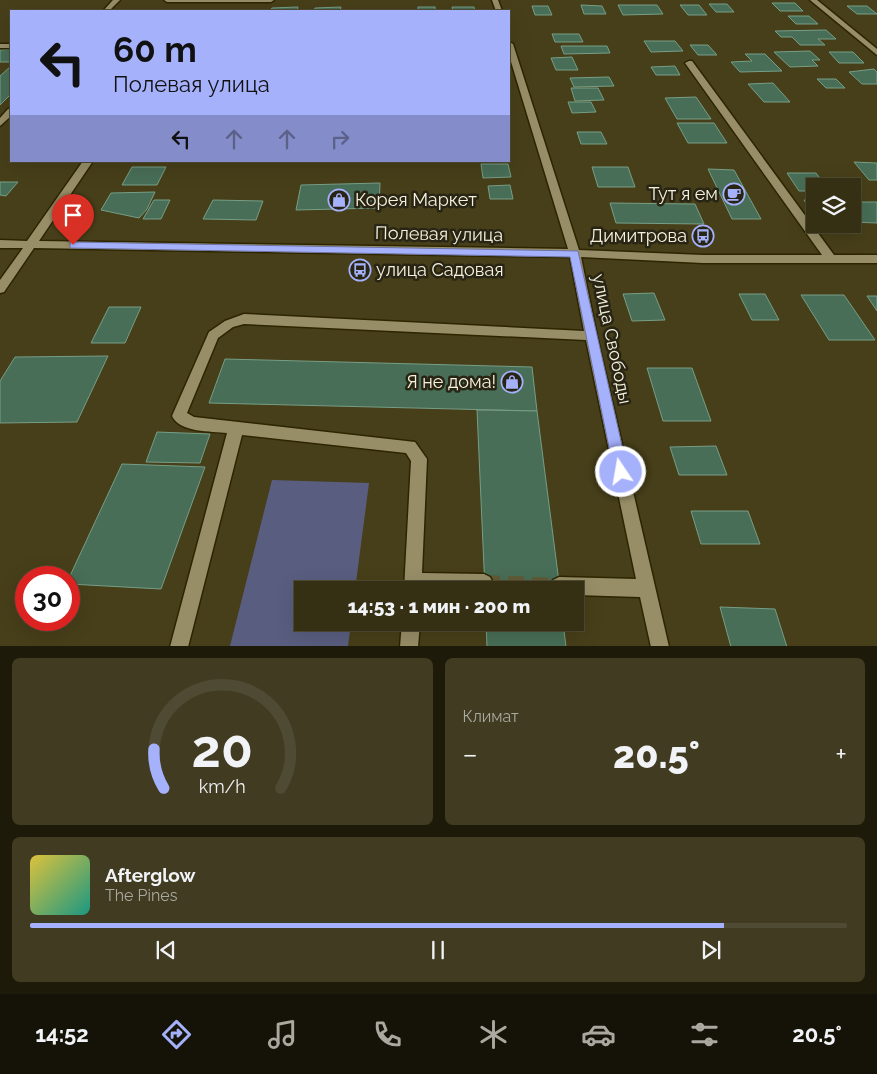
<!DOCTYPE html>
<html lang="ru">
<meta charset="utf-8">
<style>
body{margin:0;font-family:Raleway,sans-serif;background:#403b21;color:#f1f3f6;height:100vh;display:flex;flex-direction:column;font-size:19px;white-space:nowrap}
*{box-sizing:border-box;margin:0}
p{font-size:16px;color:#aaa9a0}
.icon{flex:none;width:28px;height:28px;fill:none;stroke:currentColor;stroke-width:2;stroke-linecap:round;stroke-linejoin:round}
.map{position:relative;height:646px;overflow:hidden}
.drawer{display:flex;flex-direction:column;gap:12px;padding:12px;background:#1d1a0a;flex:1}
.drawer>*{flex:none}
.guide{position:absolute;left:10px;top:10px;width:500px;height:152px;border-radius:0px;box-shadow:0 5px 20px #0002,0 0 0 1px #4f4a33;background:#a6b1fc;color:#111;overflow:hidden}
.fabs{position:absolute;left:806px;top:178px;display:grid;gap:10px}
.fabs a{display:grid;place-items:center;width:55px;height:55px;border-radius:0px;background:#352f13;box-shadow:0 5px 20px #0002,0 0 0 1px #4f4a33;font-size:25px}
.speed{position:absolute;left:15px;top:566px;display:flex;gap:10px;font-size:25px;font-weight:700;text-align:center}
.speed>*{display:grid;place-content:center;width:65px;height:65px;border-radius:50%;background:#352f13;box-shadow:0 5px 20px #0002,0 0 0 1px #4f4a33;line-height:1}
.speed .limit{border:8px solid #d22;background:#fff;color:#111}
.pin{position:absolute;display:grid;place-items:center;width:42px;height:42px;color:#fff;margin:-51px -21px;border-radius:50% 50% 50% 0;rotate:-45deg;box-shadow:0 0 5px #0007}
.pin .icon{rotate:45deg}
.me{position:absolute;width:55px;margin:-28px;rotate:348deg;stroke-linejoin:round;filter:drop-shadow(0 0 4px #0008)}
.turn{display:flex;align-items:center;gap:18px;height:105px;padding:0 20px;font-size:22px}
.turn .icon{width:65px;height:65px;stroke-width:2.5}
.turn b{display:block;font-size:35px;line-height:42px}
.lanes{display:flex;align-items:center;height:48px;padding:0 20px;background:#0003;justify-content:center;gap:25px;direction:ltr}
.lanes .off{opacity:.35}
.big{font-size:38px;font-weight:800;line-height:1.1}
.drawer .widget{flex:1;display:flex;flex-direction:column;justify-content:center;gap:8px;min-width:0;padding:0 18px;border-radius:8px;background:#403b21}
.drawer .dial{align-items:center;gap:0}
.dial svg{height:130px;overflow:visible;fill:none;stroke:#4f4a33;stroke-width:7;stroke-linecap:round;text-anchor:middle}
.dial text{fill:#f1f3f6;stroke:none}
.song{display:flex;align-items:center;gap:15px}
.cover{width:60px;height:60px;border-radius:8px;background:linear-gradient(135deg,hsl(50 70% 55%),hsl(170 70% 35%))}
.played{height:5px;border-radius:2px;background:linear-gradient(90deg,#a6b1fc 85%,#4f4a33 85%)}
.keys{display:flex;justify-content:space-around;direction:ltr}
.heat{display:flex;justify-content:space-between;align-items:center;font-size:28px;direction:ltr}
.drawer .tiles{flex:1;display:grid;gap:12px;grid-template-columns:1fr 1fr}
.widget:last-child{grid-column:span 2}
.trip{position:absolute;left:294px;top:581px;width:290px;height:50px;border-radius:0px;background:#352f13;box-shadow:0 5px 20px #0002,0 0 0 1px #4f4a33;font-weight:800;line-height:50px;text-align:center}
.dock{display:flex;height:80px;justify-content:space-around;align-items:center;background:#151308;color:#aaa9a0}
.dock .icon{width:35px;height:35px}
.dock .selected{color:#a6b1fc}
.dock b{font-size:22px;color:#f1f3f6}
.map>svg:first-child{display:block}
.green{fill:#595e80}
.building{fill:#486e57;stroke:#779e86}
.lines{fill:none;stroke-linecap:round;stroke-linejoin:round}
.minor-tunnel{stroke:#615a36;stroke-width:16;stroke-dasharray:16 8;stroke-linecap:butt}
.minor-casing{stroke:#2d2500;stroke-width:3}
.minor{fill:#978e67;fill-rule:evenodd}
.route{fill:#a6b1fc;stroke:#6c73a4}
.labels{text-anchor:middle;stroke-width:5;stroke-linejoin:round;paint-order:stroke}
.poi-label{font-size:18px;fill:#f5f1dc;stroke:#292515;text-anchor:end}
.street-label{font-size:18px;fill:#f5f1dc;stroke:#292515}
</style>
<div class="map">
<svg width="877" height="647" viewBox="0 0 877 647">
<rect width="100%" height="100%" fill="#473f19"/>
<polygon class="green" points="272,480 369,483 355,590 302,590 302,622 351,623 348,646 230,646"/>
<g class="building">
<polygon points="772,3 795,3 803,11 780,11"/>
<polygon points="709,4 727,4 734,12 716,12"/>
<polygon points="581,5 602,6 606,14 584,14"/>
<polygon points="618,5 657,5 663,14 623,15"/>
<polygon points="680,5 699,5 707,15 688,15"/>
<polygon points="532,6 548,6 552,15 535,15"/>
<polygon points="847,6 867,6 877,14 857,14"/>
<polygon points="298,7 297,11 270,11 272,8"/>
<polygon points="341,7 340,11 314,11 315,8"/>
<rect x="418" y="7" width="17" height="4"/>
<polygon points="452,7 474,7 475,11 453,11"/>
<polygon points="788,16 809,16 818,24 796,24"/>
<polygon points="826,30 836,39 818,39 825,45 800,45 792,37 781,37 775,31"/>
<polygon points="552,34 579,34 583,42 555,42"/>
<polygon points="644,41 675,41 683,51 651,52"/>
<polygon points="690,45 708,45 717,55 698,55"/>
<polygon points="561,46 607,46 610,53 564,54"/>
<polygon points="11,49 11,62 0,62 0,50"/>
<polygon points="810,51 820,60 812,60 818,66 790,67 774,52"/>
<polygon points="829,52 853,52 864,63 839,63"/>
<polygon points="745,54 765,54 782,71 740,72 731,62 752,61"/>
<polygon points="572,57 578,70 556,70 551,58"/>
<polygon points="11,66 11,94 0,105 0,76"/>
<polygon points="675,66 680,75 656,75 651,67"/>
<polygon points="874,69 877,72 877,84 862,84 849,72"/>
<polygon points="609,77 614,86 574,87 570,78"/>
<polygon points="817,79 836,79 845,88 826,88"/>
<polygon points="773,83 790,102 764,102 748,84"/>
<polygon points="571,88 598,88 604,100 575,101"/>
<polygon points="696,97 711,119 677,119 665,98"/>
<polygon points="568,102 591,102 596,112 572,113"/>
<polygon points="677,123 714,123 727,143 688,143"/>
<polygon points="577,132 601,132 607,144 581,144"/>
<polygon points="854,162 877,163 877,180 869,180"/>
<polygon points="481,164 508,164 511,177 483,178"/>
<polygon points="132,167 166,167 157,185 122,185"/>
<polygon points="592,167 628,167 635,187 598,187"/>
<polygon points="708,169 734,170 761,219 732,219"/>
<polygon points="787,173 816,173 826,186 815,186 815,191 799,191"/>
<polygon points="0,182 18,182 6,196 0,195"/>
<polygon points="380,183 379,208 296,210 301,185"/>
<polygon points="510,185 513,199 490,199 488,186"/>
<polygon points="155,192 147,209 139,218 101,210 111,193"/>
<polygon points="154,200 170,200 161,219 143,219"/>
<polygon points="213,200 263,201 256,220 203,219"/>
<polygon points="804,200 815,201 815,218"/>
<polygon points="852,202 877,202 877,223 852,222"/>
<polygon points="610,203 695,204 704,224 616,223"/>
<polygon points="654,293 665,320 632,321 623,294"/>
<polygon points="739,294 765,294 779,320 752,320"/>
<polygon points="801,295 844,295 875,340 829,340"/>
<polygon points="867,296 877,296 877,311"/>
<polygon points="109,307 141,307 125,343 91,343"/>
<polygon points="108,356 77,422 0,423 0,381 15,357"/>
<polygon points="225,359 532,367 537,411 209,403"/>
<polygon points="647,368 692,368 711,421 663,421"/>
<polygon points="477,410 537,411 560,590 485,590"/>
<polygon points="157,432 210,434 200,463 146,462"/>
<polygon points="716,446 727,475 679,475 670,447"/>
<polygon points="122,464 205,467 161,589 69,584 69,578"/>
<polygon points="691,511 748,511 760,544 701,544"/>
<polygon points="720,607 775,609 787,647 731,647"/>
<polygon points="486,622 563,622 566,647 487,647"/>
</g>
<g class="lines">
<polyline class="minor-tunnel" points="484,583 559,586"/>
<g class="minor-casing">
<g id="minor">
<polygon points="113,0 120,0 109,11 103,11"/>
<polygon points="164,0 274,0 271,2 167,2"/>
<polygon points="492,0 498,0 502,11 496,11"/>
<polygon points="810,0 817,0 877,49 877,55"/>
<path d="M509,42l4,2 66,206 124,5h119l-137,-192 4,-2h3l142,194h43v8h-174l-122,-6 16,79 72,311h-18l-11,-50 -65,-2v-5h-23l-2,-4 3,-6 6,-3 77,2 -50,-239 -342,-16 -11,3 -15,11 -31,75 7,4 221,25 12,17 -5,114 62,1 6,3 3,6 -5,7h-84l7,-129 -5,-8 -164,-18 -54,212h-18l57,-214c-16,-2 -47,0 -55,-17l37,-84 16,-11 19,-7 340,17 -14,-74 -536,-9 -30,44 -4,1v-13l23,-32h-23v-8l27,1 56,-80h10l-54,80 529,8 -59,-194z"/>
<rect x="0" y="44" width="11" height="4"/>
<polygon points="8,109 11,109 11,116 0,126 0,118"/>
<polygon points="402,622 420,622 418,647 400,647"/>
</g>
</g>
<use href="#minor" class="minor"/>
</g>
<polygon class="route" points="73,242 578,251 628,472 626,476 621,478 616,476 614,472 570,257 70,248 70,243"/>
<defs>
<g id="cafe-ring" transform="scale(1.125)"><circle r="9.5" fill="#292515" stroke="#a6b1fc" stroke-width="1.5"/><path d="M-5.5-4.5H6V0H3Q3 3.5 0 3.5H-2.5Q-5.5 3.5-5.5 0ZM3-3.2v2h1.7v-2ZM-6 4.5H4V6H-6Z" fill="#a6b1fc"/></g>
<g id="shop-ring" transform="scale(1.125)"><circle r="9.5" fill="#292515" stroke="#a6b1fc" stroke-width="1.5"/><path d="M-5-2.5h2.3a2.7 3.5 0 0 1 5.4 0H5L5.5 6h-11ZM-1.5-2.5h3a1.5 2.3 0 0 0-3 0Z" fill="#a6b1fc"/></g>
<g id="bus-ring" transform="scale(1.125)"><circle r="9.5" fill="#292515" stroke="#a6b1fc" stroke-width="1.5"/><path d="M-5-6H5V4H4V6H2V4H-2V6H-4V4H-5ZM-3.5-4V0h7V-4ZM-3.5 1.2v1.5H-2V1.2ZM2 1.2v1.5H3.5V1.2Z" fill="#a6b1fc"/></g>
</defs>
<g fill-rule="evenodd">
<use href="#cafe-ring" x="734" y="194"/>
<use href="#shop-ring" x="339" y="200"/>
<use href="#bus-ring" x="703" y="236"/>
<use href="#bus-ring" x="360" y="270"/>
<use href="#shop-ring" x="512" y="382"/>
</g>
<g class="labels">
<g class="poi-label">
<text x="718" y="200">Тут я ем</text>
<text x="355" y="206" text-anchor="start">Корея Маркет</text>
<text x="687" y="242">Димитрова</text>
<text x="376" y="276" text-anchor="start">улица Садовая</text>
<text x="496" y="388">Я не дома!</text>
</g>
<g class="street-label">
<text transform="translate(439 234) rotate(1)" y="6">Полевая улица</text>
<text transform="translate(612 339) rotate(78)" y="6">улица Свободы</text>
</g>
</g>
</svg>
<div class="fabs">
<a><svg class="icon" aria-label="layers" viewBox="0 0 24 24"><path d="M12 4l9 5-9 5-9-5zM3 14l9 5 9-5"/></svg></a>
</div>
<div class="speed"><div class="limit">30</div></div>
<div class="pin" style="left:73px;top:245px;background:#d93025"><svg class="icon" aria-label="arrive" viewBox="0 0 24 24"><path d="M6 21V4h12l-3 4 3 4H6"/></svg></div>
<svg class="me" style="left:621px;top:472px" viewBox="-20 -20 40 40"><circle r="17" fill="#a6b1fc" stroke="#fff" stroke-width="3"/><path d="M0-11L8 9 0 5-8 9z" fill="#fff"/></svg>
<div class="trip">14:53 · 1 мин · 200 m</div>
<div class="guide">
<div class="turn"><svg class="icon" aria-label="left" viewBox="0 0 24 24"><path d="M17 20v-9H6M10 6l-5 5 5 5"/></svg><div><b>60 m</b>Полевая улица</div></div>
<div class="lanes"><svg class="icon" aria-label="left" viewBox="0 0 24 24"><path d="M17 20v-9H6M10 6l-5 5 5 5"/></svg><svg class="icon off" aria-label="ahead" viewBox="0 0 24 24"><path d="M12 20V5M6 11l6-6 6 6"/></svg><svg class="icon off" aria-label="ahead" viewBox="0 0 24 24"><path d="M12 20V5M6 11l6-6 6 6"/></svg><svg class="icon off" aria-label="right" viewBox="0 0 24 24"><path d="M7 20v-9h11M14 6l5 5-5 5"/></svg></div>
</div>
</div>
<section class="drawer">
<div class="tiles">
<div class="widget dial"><svg viewBox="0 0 100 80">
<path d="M14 69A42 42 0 1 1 86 69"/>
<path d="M14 69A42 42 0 0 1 8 45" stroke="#a6b1fc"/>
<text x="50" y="56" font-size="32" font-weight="700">20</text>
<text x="50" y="72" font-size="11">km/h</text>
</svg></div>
<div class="widget"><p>Климат</p>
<div class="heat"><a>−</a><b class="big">20.5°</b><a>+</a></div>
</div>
<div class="widget">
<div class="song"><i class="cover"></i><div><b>Afterglow</b><p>The Pines</p></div></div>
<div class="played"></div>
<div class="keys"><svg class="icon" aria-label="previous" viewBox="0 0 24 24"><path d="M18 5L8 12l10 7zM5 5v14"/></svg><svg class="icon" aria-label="pause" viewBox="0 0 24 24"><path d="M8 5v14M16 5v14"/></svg><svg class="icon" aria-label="next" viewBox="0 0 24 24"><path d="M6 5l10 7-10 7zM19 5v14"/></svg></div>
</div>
</div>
</section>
<nav class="dock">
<b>14:52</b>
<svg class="icon selected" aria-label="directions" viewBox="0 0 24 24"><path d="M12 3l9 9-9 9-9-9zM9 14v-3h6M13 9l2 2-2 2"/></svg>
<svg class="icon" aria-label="music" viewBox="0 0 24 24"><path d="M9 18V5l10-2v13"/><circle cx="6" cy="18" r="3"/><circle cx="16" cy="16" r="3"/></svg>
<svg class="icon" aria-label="phone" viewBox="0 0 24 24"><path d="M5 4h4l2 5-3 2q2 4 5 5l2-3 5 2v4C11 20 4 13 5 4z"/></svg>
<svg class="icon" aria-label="climate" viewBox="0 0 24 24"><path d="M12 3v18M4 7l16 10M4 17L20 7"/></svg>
<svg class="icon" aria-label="car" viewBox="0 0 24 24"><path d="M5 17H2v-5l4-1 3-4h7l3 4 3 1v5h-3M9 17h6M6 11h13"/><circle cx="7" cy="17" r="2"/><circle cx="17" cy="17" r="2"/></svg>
<svg class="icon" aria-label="filters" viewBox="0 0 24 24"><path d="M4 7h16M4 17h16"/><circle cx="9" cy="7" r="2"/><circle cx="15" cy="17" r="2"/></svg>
<b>20.5°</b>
</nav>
